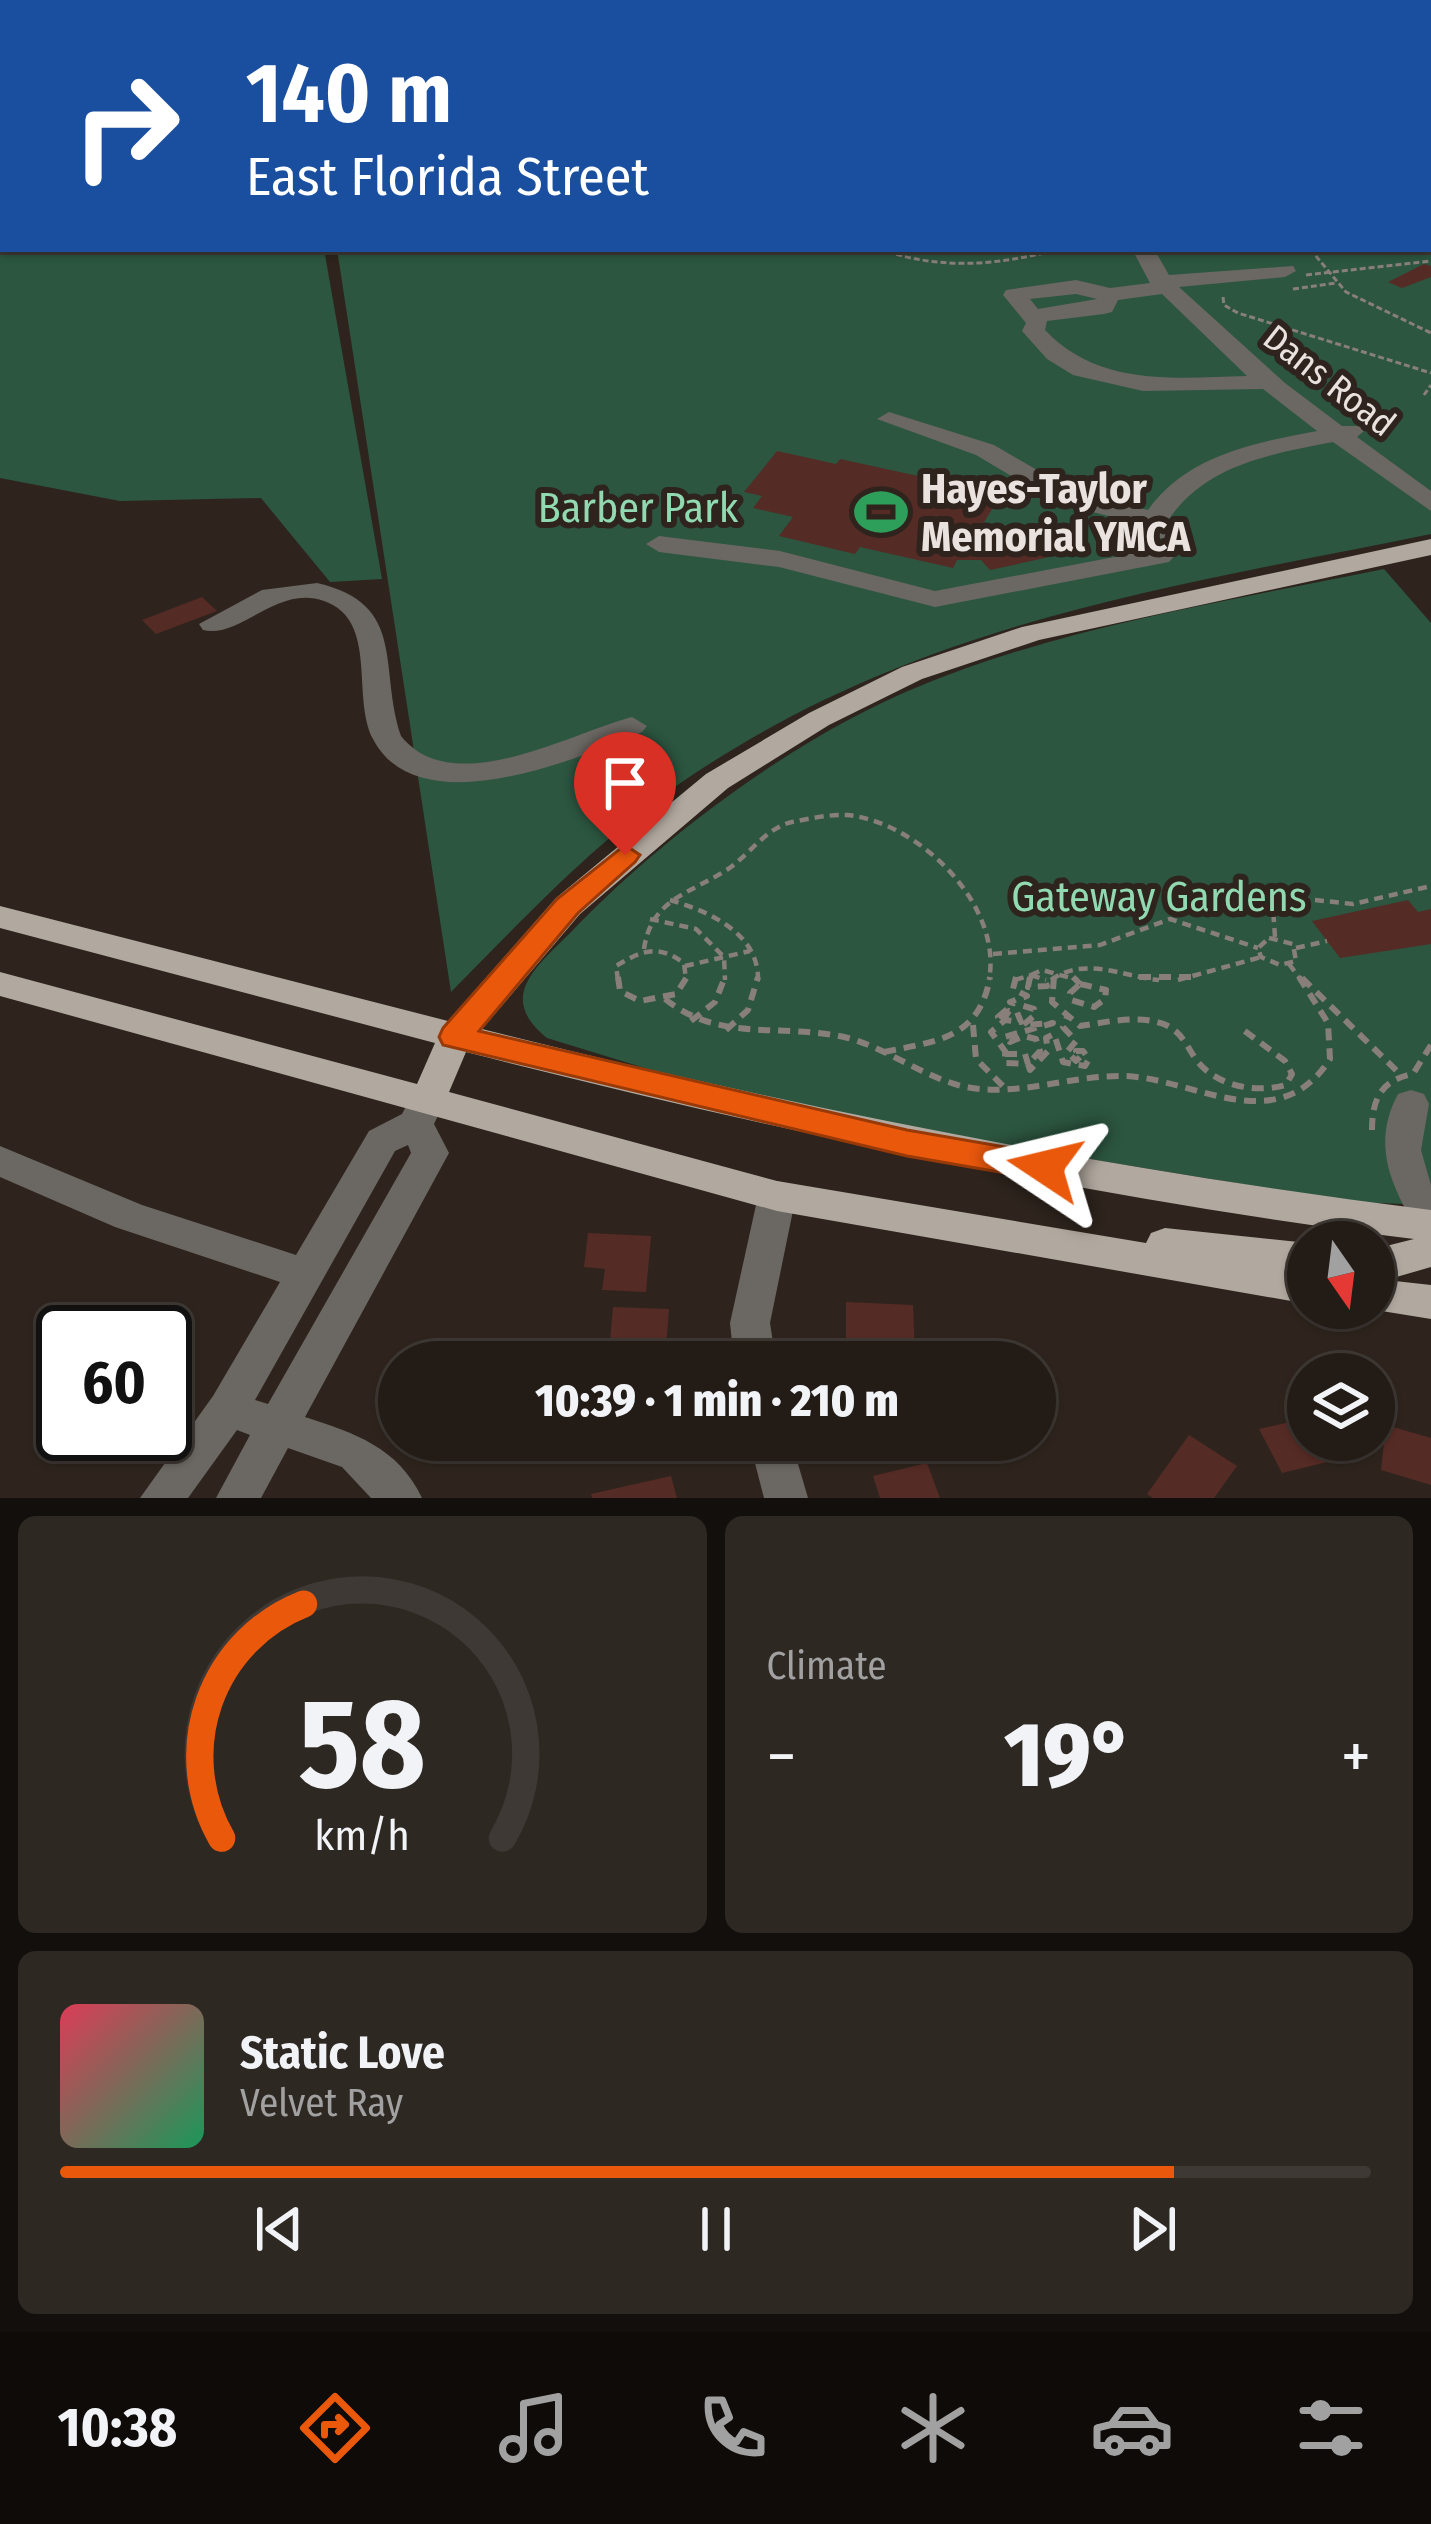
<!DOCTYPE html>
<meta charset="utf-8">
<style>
body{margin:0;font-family:"Fira Sans Condensed",sans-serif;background:#2e2823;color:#f1f3f6;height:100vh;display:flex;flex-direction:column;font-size:45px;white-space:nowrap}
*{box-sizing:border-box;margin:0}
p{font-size:39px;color:#a2a1a1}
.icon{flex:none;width:66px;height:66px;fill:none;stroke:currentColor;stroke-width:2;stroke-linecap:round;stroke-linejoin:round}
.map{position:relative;height:1498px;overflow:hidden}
.drawer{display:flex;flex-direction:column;gap:18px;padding:18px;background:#130f0c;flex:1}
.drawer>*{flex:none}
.hud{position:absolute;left:0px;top:0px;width:1431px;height:252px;box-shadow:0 3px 9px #0004,0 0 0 3px #3f3935;background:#1a4fa0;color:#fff;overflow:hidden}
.needle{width:78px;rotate:166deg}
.tools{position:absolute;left:1287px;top:1221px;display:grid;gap:24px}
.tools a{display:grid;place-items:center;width:108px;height:108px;border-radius:50%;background:#221b16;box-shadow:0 3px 9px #0004,0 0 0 3px #3f3935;font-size:60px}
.speed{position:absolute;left:36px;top:1305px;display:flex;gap:24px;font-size:60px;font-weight:700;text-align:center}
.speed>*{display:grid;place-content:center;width:156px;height:156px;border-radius:50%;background:#221b16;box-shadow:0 3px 9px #0004,0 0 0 3px #3f3935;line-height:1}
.speed .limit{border:6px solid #111;border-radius:18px;background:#fff;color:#111}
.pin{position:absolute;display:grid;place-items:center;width:102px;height:102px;color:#fff;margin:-123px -51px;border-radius:50% 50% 50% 0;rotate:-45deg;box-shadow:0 0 12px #0007}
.pin .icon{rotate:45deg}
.me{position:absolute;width:132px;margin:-66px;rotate:280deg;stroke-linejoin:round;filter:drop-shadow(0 0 9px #0008)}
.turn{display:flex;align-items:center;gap:42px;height:252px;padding:0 48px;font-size:54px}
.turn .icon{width:156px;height:156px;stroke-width:2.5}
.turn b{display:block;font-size:84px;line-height:102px}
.big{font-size:90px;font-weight:800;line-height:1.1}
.drawer .card{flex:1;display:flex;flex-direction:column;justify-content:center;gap:18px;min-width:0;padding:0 42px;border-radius:18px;background:#2e2823}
.drawer .dial{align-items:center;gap:0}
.dial svg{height:312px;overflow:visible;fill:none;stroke:#3f3935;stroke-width:7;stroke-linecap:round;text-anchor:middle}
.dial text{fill:#f1f3f6;stroke:none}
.song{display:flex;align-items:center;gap:36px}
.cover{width:144px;height:144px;border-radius:18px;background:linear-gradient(135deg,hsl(350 70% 55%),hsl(150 70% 35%))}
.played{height:12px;border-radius:6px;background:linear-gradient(90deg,#ea580c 85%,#3f3935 85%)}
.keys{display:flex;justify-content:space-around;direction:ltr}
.heat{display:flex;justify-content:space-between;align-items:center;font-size:66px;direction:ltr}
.drawer .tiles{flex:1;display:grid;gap:18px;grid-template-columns:1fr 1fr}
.card:last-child{grid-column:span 2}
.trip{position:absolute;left:378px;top:1341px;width:678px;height:120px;border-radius:60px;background:#221b16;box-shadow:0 3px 9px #0004,0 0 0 3px #3f3935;font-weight:800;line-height:120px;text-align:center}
.tabs{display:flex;height:192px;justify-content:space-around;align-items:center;background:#0e0b09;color:#a2a1a1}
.tabs .icon{width:84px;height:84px}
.tabs .on{color:#ea580c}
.tabs b{font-size:54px;color:#f1f3f6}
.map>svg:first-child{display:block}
.green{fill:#2c5640}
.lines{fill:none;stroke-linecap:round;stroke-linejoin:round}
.stream{stroke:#4b797f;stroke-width:4.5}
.building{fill:#552b25}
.path-far2{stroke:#887f7a;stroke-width:3;stroke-dasharray:6 3;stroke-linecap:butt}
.path-far1{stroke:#887f7a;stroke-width:4.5;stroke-dasharray:9 6;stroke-linecap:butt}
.path{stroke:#887f7a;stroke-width:6;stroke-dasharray:12 8;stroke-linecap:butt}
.minor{fill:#6b6763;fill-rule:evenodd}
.major{fill:#b1a99f;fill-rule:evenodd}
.route{fill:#ea580c;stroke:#983908;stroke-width:3}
.labels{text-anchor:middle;stroke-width:12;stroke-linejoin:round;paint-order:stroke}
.far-street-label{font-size:36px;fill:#e9e2de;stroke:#2e241d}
.poi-label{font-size:42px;font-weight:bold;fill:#e9e2de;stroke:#2e241d;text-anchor:start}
.park-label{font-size:42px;fill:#91dab1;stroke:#2e241d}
</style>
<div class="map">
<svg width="1431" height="1498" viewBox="0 0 1431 1498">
<rect width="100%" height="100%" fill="#2e241d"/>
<g class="green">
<path d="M0,0h1431v534c-271,55 -518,89 -752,250 -85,59 -156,135 -228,208l-114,-743h1091v-246h-1425v246h321l58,330 -52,3 -69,-84 -141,3 -120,-23z"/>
<path d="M1384,569l47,54v582l-80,-3 -470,-77 -155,-32 -179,-55c-52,-42 -9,-72 26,-108 89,-93 222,-192 342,-242 148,-62 313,-87 469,-119z"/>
</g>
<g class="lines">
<g class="stream">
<polyline points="1246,0 1250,3"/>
<polyline points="529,3 539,0"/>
</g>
</g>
<g class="building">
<polygon points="1424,264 1431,266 1431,277 1402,288 1388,282"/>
<polygon points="777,451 836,464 840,459 1001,494 971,544 1063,525 1086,549 990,570 981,560 957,560 953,568 860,547 855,554 779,536 793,517 753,508 762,496 744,492"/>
<polygon points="202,597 217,611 156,634 142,620"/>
<polygon points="1408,900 1418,912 1431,909 1431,944 1340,958 1312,921"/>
<polygon points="588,1233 651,1236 646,1292 602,1290 605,1269 584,1267"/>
<polygon points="846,1302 913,1305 915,1358 846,1355"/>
<polygon points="613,1307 669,1309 665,1362 608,1362"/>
<polygon points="1308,1418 1308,1440 1343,1440 1352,1456 1282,1473 1259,1429"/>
<polygon points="1386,1425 1431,1438 1431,1485 1381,1470"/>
<polygon points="1189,1435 1237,1466 1214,1498 1153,1498 1147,1494"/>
<polygon points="622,1440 678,1440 678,1442 625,1454"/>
<polygon points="866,1440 917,1440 917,1442 870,1453"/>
<polygon points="927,1463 940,1498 880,1498 873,1476"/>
<polygon points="671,1476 677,1498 592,1498 591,1494"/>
</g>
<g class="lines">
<g class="path-far2">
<polyline points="1192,0 1197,3"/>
<path d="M879,249c63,22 119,16 182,0"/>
<polyline points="1310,249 1346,292 1431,333"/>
<polyline points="1306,275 1431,261"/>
<polyline points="1293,289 1336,283"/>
<polyline points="1223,297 1224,305 1238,313 1431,373"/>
<polyline points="1424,395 1431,385"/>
</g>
<g class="path-far1">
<path d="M670,900c38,11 89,33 88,80"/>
<polyline points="650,919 696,929 724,957 725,980"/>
<polyline points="1275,937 1273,908 1287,897 1353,904 1431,886"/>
<polygon points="1269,938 1293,944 1296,961 1280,965 1261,957 1258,948"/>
<polyline points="1296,948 1327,941"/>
<path d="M644,949c7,-49 44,-55 81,-78 23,-14 40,-43 67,-49 15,-3 39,-8 55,-7 72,7 156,90 142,165"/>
<polyline points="993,954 1100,945 1170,919 1258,948"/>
<polyline points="1289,964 1301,980"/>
<polyline points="685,966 750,951"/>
<polyline points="1031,975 1046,980"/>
<polyline points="1031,975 1042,970 1078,980"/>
<path d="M618,980l-2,-14c27,-16 41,-22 68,-3l2,17"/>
<polyline points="1015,980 1031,975"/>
<polyline points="1030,980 1031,975"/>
<path d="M1051,980c34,-24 70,-4 108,0"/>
<polyline points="1178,980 1261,957"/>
</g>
<g class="path">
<polyline points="618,977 620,991 640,1001 676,994 687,977"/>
<polyline points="1016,977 1013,989 1027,996 1010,1002 1034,1009 1035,1015 1023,1025 1053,1023 1004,1037 1010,1042 1024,1036 1036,1039 1040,1051 1028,1064"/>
<polyline points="1030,977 1028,987 1047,986 1042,977"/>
<path d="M1054,977l-2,25 28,24c28,-4 59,-12 86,-1 17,8 21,22 31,36 21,26 59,32 89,24l6,-11 -7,-13 -43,-32"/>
<polyline points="1073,977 1080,984"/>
<polyline points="1139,977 1199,977"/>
<polyline points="1302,978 1401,1075"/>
<polygon points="1080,984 1106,990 1105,999 1094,1007 1071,1000 1070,993"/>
<path d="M665,999c56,45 118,23 183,39 41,11 76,40 118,49 51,10 102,-11 154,-11 69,-1 156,67 210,-17l-2,-36 -29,-46"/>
<polyline points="691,1021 715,1002 725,977"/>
<polyline points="973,1025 976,1059 1006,1089"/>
<polyline points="726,1030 748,1010 758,977"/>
<path d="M884,1052c53,-11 95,-13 106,-75"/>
<polygon points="1005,1054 1025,1054 1028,1064 1005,1063"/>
<polyline points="1007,1054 991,1032 1005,1020 1021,1022 1017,1012 1009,1011 1002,1022 998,1017 1013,1004"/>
<polyline points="1028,1064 1030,1070 1048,1051 1046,1038 1054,1034 1063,1062 1085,1066 1089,1059 1083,1051 1076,1051 1081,1056 1076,1061 1067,1052 1076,1041 1063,1027 1067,1017"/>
<path d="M1372,1130c0,-31 9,-50 41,-56l18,-29"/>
</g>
<g class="minor">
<polygon points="810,0 828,0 830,3 812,3"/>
<polygon points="1428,59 1431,59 1428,70"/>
<path d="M1132,249h22l15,26 124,-9 3,5 -11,6 -106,10 106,96 57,43h19l3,5 -7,6 74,54v20l-98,-69c-62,12 -126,22 -164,77l21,20 -21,23 -234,45 -156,-40 -120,-15 -13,-8 13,-8 121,15 155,40 216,-41 11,-11 -4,-3 -14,10 -13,-8 9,-14 -83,-21 -81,-48 -99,-36 12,-7 105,33 81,47 73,18c40,-55 106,-67 169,-79l-54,-42 -120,2 -70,-16 -26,-16 -25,-28 4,-8 -23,-28 3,-5 70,-10 34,8 40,-5zM1076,294l21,5 -59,10 -8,-10zM1162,294l85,82c-73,2 -148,11 -202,-46l2,-9 57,-7 8,-2 6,-12z"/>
<path d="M317,583c91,21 61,85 84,153 52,65 169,-3 231,-19l15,9 -5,6c-65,27 -224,94 -269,7 -22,-42 6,-119 -49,-138 -47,-17 -83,38 -121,29l-4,-6 63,-34z"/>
<path d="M427,1087l13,4 5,10 -11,23 15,29 -144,264c49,16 93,30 117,81h-51l-29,-31 -54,-19 -27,50h-45l34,-63 -13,-5 -49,68h-48l73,-102 67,-114 -165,-55 -115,-50v-31l142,59 154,50 73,-124 33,-17 12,-23zM408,1145l3,8 -143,251 -13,-4 140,-249z"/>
<path d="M1411,1090l13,4 5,10 -8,46 10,35v50l-14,-5c-26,-45 -46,-86 -19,-136z"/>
<polygon points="777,1181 790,1185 796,1196 770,1323 776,1362 734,1362 730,1323 758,1196 764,1185"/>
<polygon points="749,1440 791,1440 808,1498 764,1498"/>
</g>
<path class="major" d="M1431,539v16l-392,85 -117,39 -93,46 -101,63 -148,126 -98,115c313,79 628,141 949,181v57l-45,13 45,5v34l-68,-11h11v-59l40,-10c-321,-41 -635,-107 -948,-187l-17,40 328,89 369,62 5,-10 14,-5 143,15v61l-531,-93 -777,-215v-24l417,112 18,-41 -435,-115v-22l448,115 108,-123 150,-124 103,-61 93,-46 120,-40z"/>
</g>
<polygon class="route" points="625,845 640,855 635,862 578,913 479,1031 907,1130 1045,1154 1057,1157 1062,1167 1057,1177 1045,1180 907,1156 443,1045 439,1037 443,1028 557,899"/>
<defs>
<g id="stadium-bare" transform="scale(4.14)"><path d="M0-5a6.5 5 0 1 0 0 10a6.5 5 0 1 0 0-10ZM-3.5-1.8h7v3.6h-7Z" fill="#2e9e5b" stroke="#2e241d" stroke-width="2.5" paint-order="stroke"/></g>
</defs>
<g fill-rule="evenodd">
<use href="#stadium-bare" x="881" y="512"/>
</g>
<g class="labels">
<g class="far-street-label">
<text transform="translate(1330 380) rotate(38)" y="13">Dans Road</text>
</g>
<g class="poi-label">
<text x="921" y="503">Hayes-Taylor<tspan x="921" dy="48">Memorial YMCA</tspan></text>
</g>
<g class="park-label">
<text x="638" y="522">Barber Park</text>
<text x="1159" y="911">Gateway Gardens</text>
</g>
</g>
</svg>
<div class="tools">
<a><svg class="needle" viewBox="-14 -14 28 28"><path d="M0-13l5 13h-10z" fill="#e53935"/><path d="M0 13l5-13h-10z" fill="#a2a1a1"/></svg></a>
<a><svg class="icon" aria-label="layers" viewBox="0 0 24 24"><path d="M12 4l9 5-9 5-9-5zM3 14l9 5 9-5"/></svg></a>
</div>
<div class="speed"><div class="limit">60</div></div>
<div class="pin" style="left:625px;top:855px;background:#d93025"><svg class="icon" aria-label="arrive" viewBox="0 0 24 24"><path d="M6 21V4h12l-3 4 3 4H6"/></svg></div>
<svg class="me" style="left:1045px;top:1167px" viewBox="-20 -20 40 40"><path d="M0-17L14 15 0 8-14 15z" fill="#ea580c" stroke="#fff" stroke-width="4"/></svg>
<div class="trip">10:39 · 1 min · 210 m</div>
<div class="hud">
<div class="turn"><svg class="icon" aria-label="right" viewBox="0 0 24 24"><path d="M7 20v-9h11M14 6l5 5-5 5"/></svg><div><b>140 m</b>East Florida Street</div></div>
</div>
</div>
<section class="drawer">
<div class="tiles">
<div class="card dial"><svg viewBox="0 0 100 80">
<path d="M14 69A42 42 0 1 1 86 69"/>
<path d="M14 69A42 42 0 0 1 35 9" stroke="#ea580c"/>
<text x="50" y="56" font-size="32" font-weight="700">58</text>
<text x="50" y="72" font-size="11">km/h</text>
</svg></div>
<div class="card"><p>Climate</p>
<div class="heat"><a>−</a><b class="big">19°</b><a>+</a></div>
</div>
<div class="card">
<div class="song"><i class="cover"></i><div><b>Static Love</b><p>Velvet Ray</p></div></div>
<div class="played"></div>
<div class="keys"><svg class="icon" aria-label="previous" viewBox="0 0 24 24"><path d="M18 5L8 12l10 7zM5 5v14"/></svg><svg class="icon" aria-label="pause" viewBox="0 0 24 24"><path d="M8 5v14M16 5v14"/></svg><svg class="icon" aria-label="next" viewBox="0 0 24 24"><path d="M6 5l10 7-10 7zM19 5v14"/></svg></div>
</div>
</div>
</section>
<nav class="tabs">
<b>10:38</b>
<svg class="icon on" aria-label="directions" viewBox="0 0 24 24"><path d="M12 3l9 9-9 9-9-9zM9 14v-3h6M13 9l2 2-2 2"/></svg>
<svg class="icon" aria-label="music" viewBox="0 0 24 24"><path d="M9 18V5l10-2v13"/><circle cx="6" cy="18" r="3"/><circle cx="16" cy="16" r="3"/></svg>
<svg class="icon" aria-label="phone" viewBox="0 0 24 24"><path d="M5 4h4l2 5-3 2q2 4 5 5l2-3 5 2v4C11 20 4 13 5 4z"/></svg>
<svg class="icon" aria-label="climate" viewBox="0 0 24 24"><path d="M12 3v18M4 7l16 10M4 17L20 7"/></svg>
<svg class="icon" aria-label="car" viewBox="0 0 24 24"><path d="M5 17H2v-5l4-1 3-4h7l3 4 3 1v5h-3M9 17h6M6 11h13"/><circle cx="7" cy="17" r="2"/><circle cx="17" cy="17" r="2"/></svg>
<svg class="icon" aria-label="filters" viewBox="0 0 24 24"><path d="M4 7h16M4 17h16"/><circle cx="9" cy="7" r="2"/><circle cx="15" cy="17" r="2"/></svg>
</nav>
